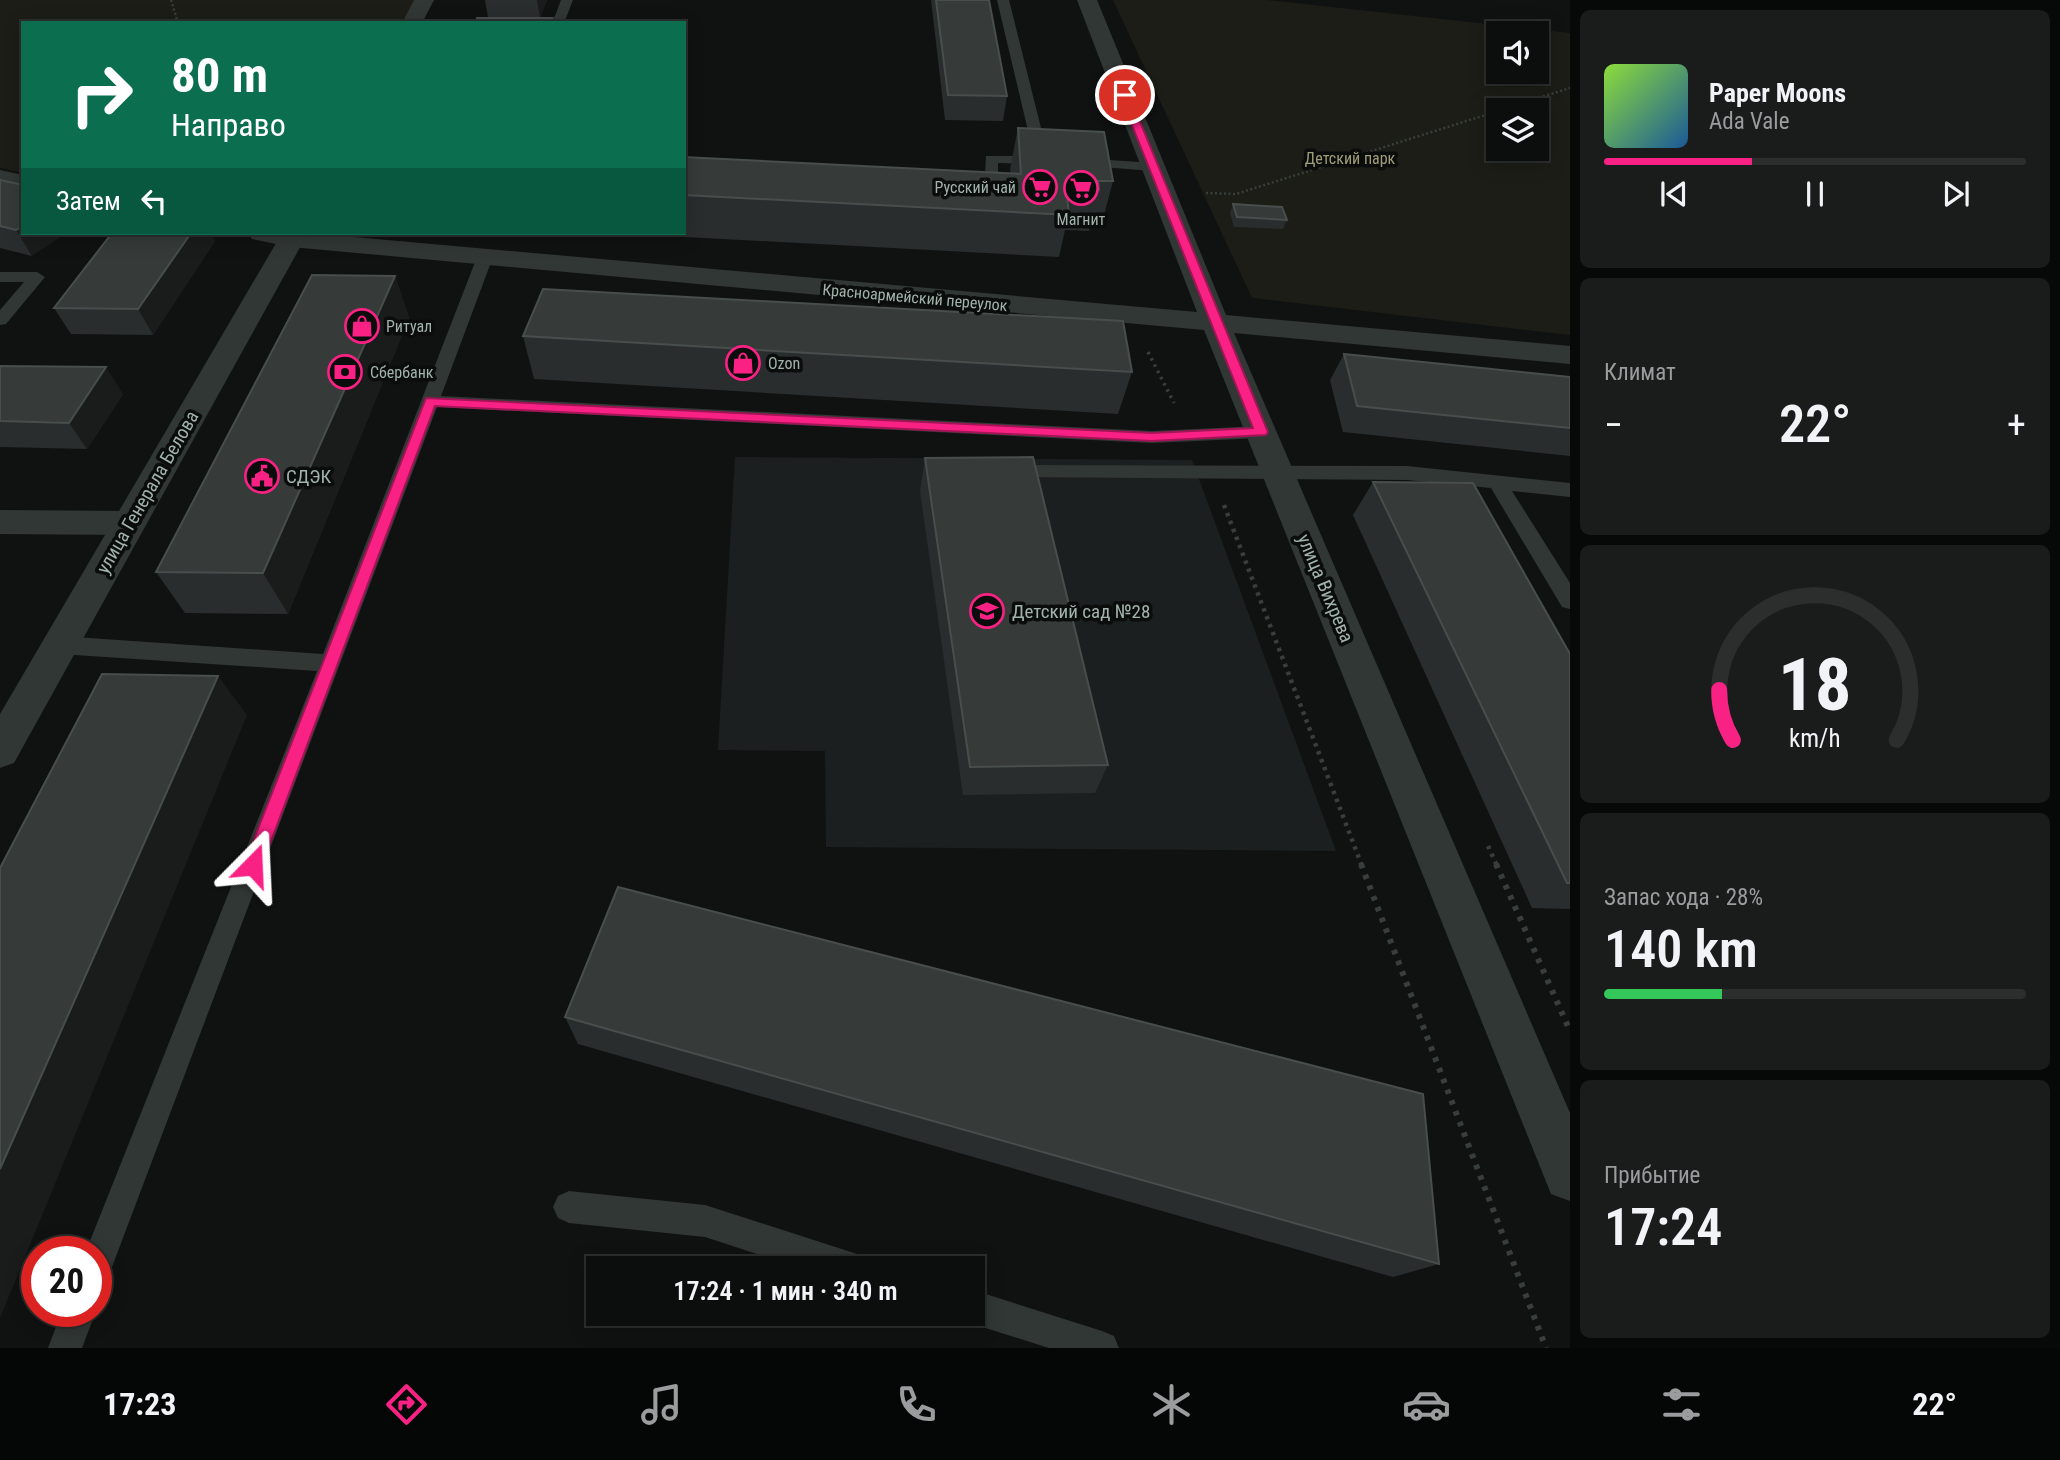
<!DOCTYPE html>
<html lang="ru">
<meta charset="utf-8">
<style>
body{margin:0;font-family:"Roboto Condensed",sans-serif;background:#1a1c1c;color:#f1f3f6;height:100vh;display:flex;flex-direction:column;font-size:26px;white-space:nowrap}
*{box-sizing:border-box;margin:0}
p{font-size:23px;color:#9a9c9e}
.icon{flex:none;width:38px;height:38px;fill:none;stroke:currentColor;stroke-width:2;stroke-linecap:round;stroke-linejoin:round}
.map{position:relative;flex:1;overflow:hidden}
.side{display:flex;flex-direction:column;gap:10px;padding:10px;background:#070808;width:490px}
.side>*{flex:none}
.top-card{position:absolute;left:21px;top:21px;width:665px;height:214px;border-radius:0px;box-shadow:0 4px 18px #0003,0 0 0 2px #2c2e2e;background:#0b6e4f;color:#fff;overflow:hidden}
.tools{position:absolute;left:1486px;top:21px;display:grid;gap:14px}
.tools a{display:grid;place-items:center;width:63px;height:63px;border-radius:0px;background:#0c0e0e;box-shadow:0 4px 18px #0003,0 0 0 2px #2c2e2e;font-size:35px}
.speed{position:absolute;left:21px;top:1236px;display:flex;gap:14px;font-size:35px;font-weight:700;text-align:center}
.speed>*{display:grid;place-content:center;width:91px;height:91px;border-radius:50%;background:#0c0e0e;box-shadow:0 4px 18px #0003,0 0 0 2px #2c2e2e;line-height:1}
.speed .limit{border:10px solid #d22;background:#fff;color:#111}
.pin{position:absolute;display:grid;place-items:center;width:60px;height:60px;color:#fff;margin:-30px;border:4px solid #fff;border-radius:50%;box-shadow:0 2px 7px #0007}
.me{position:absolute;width:77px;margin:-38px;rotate:21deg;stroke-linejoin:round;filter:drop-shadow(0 0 5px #0008)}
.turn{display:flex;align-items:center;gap:24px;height:147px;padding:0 35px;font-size:32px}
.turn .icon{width:91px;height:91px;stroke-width:2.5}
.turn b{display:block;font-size:49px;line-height:60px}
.then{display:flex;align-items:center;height:66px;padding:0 35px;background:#0003;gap:14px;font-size:26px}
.big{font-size:52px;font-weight:600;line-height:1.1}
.side .tile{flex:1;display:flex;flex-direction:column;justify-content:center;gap:10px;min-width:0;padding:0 24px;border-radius:10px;background:#1a1c1c}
.side .dial{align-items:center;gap:0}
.dial svg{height:182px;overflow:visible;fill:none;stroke:#2c2e2e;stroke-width:7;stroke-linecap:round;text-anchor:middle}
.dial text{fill:#f1f3f6;stroke:none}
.song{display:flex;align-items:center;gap:21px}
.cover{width:84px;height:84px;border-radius:10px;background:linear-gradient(135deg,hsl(90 70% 55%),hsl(210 70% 35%))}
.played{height:7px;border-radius:4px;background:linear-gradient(90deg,#f92184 35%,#2c2e2e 35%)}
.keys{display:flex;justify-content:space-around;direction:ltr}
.heat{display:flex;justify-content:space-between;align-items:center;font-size:38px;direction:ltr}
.charge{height:10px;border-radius:5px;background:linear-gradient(90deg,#34c759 28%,#2c2e2e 0)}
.trip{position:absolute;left:586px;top:1256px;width:399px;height:70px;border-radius:0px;background:#0c0e0e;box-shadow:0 4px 18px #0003,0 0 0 2px #2c2e2e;font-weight:600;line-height:70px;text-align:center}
.dock{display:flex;height:112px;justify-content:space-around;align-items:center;background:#050606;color:#9a9c9e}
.dock .icon{width:49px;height:49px}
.dock .on{color:#f92184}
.dock b{font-size:32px;color:#f1f3f6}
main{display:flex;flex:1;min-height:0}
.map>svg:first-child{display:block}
.built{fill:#1c1f1f}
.green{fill:#1d1d17;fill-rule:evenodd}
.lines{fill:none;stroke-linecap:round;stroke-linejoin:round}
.path-far3{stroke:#373e3b;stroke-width:2.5;stroke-dasharray:2 2.5;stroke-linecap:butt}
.path-far2{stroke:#373e3b;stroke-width:3.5;stroke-dasharray:2.5 4.5;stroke-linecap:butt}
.path-far1{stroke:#373e3b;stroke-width:4.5;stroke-dasharray:3.5 5;stroke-linecap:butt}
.path{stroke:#373e3b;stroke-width:6;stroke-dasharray:4.5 7;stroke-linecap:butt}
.service{fill:#313735;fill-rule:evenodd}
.minor{fill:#313735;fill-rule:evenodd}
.tertiary{fill:#313735;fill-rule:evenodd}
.wall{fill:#292d2d}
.shaded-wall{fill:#1a1c1c}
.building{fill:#363b3a;stroke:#474e4c;stroke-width:2}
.route{fill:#f92184;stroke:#a21556;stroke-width:2}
.labels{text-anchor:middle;stroke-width:7;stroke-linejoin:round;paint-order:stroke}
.far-park-label{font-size:16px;fill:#a09d77;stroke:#0b0d0d}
.far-poi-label{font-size:16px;fill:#a1b3ab;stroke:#0b0d0d;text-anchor:start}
.far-street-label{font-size:16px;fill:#a1b3ab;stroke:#0b0d0d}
.poi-label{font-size:19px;fill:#a1b3ab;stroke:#0b0d0d;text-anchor:start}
.street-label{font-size:19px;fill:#a1b3ab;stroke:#0b0d0d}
</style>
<main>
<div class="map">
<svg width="1570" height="1348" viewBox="0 0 1570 1348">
<rect width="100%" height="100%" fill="#101212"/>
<polygon class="built" points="735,457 1192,460 1336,851 826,847 825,751 718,750"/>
<g class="green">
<polygon points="0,0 416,0 402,23 23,23 23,173 0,168"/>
<path d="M1113,0h154l303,33v302l-318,-37zM1498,33h38v39h-38zM1498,110h38v39h-38z"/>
</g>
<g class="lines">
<g class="path-far3">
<polyline points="171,0 178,23"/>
<polyline points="1500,110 1570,88"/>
<polyline points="1206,193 1236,194 1498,111"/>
</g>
<polyline class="path-far2" points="1148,352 1174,403"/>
<g class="path-far1">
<polyline points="1224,505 1362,866"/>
<polyline points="1488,846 1497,866"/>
</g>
<g class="path">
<polyline points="1361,864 1546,1348"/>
<polyline points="1496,864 1570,1031"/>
</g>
<g class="service">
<polygon points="561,0 573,0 566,18 561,23 546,23 555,16"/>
<polygon points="997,0 1009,0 1049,160 1042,164 998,163 998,197 996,200 987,201 980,197 984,193 986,156 1034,156"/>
<polygon points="1080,158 1153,163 1160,167 1153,171 1075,165 1073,162"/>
<polygon points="485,252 493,257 441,396 1152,431 1261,426 1268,428 1270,432 1268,436 1261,438 1152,443 437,407 112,1267 108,1279 96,1283 96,1251 86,1251 317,671 60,654 52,651 49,645 52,639 60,636 323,654 477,257"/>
<polygon points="0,272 37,272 45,277 6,324 0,325 0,310 24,282 0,282"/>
<polygon points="1007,465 1407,466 1570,483 1570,497 1512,491 1570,583 1570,609 1562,607 1491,488 1407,480 1000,477 997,472 1000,467"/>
<polygon points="569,1191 705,1205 854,1253 866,1257 870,1269 803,1269 705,1237 569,1223 558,1218 553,1207 558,1196"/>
<polygon points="973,1290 1102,1331 1114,1336 1119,1348 1049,1348 973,1324 961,1319 959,1314 973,1314"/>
<polygon points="62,1311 96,1311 82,1348 48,1348"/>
</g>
<g class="minor">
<polygon points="1077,0 1097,0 1226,315 1570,346 1570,364 1234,333 1570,1113 1570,1201 1551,1194 1204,330 291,247 252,239 248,233 309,233 1197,312"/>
<polygon points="0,170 23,175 23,189 0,184"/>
<polygon points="0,510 129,511 141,514 146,523 141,532 129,535 0,534"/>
</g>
<g class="tertiary">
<polygon points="414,0 434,0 422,23 402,23"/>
<polygon points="282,233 308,233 14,763 0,768 0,714"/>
</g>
</g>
<g class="wall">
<polygon points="485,0 547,0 540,18 488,17"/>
<polygon points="931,0 989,0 1007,96 1003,121 945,120"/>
<polygon points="1018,128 1113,181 1102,223 1091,222 1089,231 1065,230 1059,257 612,233 684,233 684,157 1011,174 1010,169"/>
<polygon points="0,180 32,256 0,248"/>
<polygon points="1233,204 1287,220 1283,229 1234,227 1230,213"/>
<polygon points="215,241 153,335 71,334 54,308"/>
<polygon points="395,276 409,318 288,614 185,613 156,572"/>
<polygon points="523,336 1132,372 1118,414 534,379"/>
<polygon points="1344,354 1570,377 1570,456 1343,432 1330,380"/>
<polygon points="0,366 123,394 87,449 0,447"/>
<polygon points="925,458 1108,765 1095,793 963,795 920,491"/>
<polygon points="1373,482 1570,654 1570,909 1532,908 1353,515"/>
<polygon points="565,1017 1439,1264 1393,1277 578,1044"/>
</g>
<g class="shaded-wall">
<polygon points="537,0 547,0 540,18"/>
<polygon points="23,226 23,233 66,233 32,256 16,230"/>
<polygon points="191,233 211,233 215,241 153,335 138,309"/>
<polygon points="395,276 409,318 288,614 263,573"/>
<polygon points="106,367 123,394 87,449 69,423"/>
<polygon points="218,676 247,715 0,1318 0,1169"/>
</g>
<g class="building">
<polygon points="936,0 989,0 1007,96 948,95"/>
<polygon points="477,18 552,18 550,23 475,23"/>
<polygon points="1018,128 1104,132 1113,181 1098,181 1099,190 1066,188 1069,215 684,195 684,157 1021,174"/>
<polygon points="0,180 23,185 23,226 16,230 0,226"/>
<polygon points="1233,204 1282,207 1287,220 1237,217"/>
<polygon points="112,233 191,233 138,309 54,308"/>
<polygon points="312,275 395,276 263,573 156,572"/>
<polygon points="543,289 1123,321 1132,372 523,336"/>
<polygon points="1344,354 1570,377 1570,428 1357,406"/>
<polygon points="0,366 106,367 69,423 0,421"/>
<polygon points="1033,457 1108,765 970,767 925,458"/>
<polygon points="1373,482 1473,483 1570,654 1570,883 1567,883"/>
<polygon points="102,674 218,676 0,1169 0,868"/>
<polygon points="618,887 1423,1094 1439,1264 565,1017"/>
</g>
<polygon class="route" points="1125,92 1129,95 1268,432 1266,435 1152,441 435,406 262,865 259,871 253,873 247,871 244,865 426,398 1152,433 1253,428 1120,95"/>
<defs>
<g id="supermarket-ring" transform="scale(1.75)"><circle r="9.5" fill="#0b0d0d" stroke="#f92184" stroke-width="1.5"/><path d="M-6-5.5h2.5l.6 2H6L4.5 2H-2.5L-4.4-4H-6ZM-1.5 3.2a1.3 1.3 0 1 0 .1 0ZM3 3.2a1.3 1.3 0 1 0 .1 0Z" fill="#f92184"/></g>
<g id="shop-ring" transform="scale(1.75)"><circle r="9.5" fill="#0b0d0d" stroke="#f92184" stroke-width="1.5"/><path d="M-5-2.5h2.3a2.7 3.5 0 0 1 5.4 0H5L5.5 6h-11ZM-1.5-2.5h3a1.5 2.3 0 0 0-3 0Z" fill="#f92184"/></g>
<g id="bank-ring" transform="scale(1.75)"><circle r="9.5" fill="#0b0d0d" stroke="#f92184" stroke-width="1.5"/><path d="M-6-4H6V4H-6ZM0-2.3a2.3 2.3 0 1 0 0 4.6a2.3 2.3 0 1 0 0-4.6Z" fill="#f92184"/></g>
<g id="civic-ring" transform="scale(1.75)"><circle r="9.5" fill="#0b0d0d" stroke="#f92184" stroke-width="1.5"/><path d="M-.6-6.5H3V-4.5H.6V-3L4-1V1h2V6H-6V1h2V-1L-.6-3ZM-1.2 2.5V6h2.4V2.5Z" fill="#f92184"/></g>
<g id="school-ring" transform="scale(1.75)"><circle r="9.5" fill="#0b0d0d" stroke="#f92184" stroke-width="1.5"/><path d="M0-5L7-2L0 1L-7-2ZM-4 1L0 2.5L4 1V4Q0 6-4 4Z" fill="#f92184"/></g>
</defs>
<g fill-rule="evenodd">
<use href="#supermarket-ring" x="1040" y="187"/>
<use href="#supermarket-ring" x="1081" y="188"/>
<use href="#shop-ring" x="362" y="326"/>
<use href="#shop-ring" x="743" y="363"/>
<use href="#bank-ring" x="345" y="372"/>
<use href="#civic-ring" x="262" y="476"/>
<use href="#school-ring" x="987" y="611"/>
</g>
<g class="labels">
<g class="far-park-label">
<text x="1350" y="164">Детский парк</text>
</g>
<g class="far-poi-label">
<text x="1016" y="193" text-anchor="end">Русский чай</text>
<text x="1081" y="225" text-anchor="middle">Магнит</text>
<text x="386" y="332">Ритуал</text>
<text x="768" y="369">Ozon</text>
<text x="370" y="378">Сбербанк</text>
</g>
<g class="far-street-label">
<text transform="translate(915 297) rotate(5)" y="6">Красноармейский переулок</text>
</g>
<g class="poi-label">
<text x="286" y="483">СДЭК</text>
<text x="1012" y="618">Детский сад №28</text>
</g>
<g class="street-label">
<text transform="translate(147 492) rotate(-60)" y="7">улица Генерала Белова</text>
<text transform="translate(1326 588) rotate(67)" y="7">улица Вихрева</text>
</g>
</g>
</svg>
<div class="tools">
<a><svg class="icon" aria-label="sound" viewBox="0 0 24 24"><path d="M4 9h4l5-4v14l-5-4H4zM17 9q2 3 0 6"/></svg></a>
<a><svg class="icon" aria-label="layers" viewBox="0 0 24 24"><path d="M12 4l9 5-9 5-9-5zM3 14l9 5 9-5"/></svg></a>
</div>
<div class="speed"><div class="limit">20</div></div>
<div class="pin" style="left:1125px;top:95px;background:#d93025"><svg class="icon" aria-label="arrive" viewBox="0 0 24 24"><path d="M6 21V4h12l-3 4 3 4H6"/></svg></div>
<svg class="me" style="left:253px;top:865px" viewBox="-20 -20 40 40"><path d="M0-17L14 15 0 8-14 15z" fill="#f92184" stroke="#fff" stroke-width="4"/></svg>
<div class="trip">17:24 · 1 мин · 340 m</div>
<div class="top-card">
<div class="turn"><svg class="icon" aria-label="right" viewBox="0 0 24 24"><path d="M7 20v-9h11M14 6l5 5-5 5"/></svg><div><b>80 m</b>Направо</div></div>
<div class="then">Затем<svg class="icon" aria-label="left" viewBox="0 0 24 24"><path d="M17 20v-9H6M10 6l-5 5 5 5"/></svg></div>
</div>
</div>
<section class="side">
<div class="tile">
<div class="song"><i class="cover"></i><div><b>Paper Moons</b><p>Ada Vale</p></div></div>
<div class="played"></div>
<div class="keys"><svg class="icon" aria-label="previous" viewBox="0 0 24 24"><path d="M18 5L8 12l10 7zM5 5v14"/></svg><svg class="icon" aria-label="pause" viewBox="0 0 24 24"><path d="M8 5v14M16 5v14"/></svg><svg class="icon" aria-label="next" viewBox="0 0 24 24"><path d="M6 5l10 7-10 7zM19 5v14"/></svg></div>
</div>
<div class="tile"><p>Климат</p>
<div class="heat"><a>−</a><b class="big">22°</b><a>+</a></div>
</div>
<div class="tile dial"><svg viewBox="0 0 100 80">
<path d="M14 69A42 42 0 1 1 86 69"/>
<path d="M14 69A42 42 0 0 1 8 47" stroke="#f92184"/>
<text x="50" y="56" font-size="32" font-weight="700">18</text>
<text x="50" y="72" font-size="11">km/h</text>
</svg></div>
<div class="tile"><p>Запас хода · 28%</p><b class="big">140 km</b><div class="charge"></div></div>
<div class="tile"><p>Прибытие</p><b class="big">17:24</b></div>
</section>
</main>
<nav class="dock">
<b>17:23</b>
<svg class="icon on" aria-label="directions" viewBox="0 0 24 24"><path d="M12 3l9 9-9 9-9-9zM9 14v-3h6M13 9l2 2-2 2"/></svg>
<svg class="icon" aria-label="music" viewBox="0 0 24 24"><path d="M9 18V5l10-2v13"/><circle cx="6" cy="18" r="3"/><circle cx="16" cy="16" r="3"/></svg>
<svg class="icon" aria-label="phone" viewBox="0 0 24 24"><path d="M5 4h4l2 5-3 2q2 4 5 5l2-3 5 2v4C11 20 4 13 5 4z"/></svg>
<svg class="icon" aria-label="climate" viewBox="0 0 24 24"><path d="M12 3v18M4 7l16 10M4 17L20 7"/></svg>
<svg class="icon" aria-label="car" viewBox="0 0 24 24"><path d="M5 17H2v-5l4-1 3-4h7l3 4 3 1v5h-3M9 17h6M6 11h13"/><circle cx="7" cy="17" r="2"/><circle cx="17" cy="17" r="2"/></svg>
<svg class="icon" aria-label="filters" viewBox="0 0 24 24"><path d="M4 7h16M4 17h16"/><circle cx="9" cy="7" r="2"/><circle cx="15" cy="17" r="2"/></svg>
<b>22°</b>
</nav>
